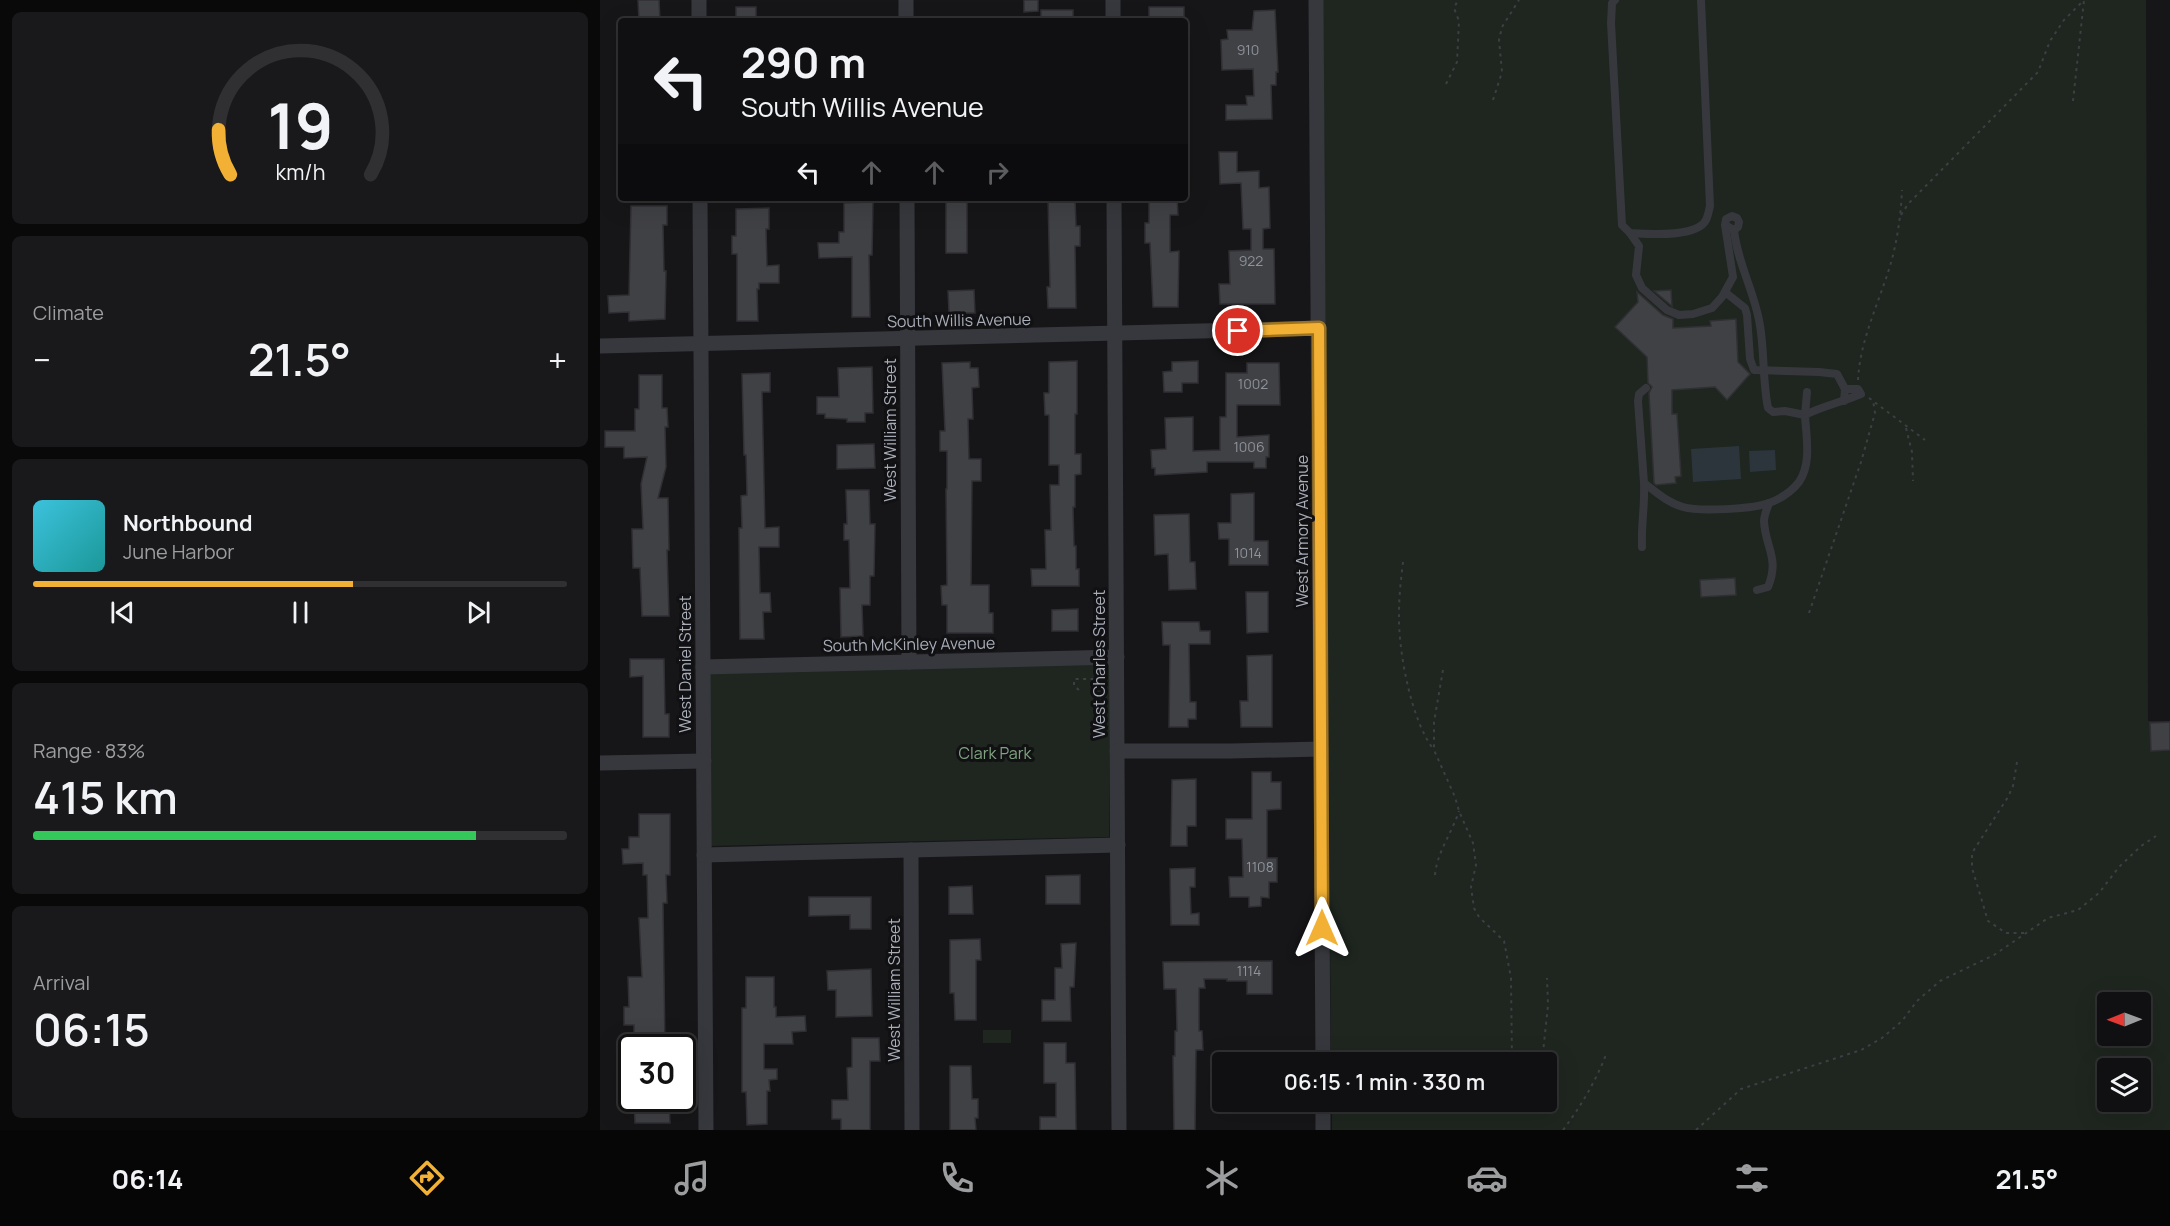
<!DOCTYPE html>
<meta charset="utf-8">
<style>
body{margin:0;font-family:Manrope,sans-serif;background:#19191b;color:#f1f3f6;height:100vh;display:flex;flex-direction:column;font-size:22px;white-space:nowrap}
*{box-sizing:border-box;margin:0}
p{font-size:20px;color:#9c9d9f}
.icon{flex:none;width:33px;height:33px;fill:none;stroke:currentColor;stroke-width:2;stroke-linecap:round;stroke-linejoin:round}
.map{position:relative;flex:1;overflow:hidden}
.side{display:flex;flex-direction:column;gap:12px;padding:12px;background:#09090a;width:600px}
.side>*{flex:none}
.banner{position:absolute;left:18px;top:18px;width:570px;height:183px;border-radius:6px;box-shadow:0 6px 24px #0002,0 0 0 2px #303032;background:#101012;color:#f1f3f6;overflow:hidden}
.needle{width:39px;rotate:269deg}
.fabs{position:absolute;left:1497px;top:992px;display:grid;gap:12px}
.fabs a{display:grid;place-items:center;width:54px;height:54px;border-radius:6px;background:#101012;box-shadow:0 6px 24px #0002,0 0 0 2px #303032;font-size:30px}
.speed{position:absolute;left:18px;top:1034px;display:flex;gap:12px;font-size:30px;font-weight:700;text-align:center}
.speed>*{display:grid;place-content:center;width:78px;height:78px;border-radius:50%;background:#101012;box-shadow:0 6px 24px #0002,0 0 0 2px #303032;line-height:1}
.speed .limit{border:3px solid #111;border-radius:9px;background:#fff;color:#111}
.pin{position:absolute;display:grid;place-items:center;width:51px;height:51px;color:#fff;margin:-26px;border:3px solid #fff;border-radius:50%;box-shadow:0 2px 6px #0007}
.me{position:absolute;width:66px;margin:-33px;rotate:0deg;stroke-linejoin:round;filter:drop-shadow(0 0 4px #0008)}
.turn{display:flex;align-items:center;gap:21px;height:126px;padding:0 24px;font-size:27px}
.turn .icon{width:78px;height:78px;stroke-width:2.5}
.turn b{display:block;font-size:42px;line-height:51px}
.lanes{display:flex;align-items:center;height:57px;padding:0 24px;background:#0003;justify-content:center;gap:30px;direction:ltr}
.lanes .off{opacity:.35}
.big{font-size:45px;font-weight:600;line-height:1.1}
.side .tile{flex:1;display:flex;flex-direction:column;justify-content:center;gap:9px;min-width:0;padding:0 21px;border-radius:9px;background:#19191b}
.side .dial{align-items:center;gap:0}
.dial svg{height:156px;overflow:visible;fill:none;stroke:#303032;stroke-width:7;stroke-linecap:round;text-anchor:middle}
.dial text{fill:#f1f3f6;stroke:none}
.song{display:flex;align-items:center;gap:18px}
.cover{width:72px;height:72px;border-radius:9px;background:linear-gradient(135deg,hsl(190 70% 55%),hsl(180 70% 35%))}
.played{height:6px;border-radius:3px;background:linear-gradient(90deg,#f2b134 60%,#303032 60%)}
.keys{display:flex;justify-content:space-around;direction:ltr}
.heat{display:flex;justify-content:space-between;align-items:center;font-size:33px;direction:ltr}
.charge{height:9px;border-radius:4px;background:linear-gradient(90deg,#34c759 83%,#303032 0)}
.trip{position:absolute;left:612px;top:1052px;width:345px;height:60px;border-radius:6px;background:#101012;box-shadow:0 6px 24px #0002,0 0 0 2px #303032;font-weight:600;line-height:60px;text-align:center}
.menu{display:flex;height:96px;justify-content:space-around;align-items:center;background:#060607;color:#9c9d9f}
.menu .icon{width:42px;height:42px}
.menu .current{color:#f2b134}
.menu b{font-size:27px;color:#f1f3f6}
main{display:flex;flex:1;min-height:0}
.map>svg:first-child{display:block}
.green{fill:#1e261f;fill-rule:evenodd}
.water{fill:#2c353c}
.building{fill:#404145;stroke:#303034;stroke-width:1.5}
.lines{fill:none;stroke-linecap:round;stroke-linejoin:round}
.path{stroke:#3d3f44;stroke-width:2;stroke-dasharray:3 4.5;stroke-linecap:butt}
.lane{stroke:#37383d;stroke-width:8}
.street{stroke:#37383d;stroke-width:15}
.route-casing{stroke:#9d7322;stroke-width:15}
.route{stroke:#f2b134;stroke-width:10}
.labels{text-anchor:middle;stroke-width:6;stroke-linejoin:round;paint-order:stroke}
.number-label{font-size:14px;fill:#8e929b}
.street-label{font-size:16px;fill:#a8adb8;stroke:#111113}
.park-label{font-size:16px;fill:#7fa381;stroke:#111113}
</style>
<main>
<section class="side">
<div class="tile dial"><svg viewBox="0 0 100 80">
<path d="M14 69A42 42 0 1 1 86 69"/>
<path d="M14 69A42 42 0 0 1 8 46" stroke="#f2b134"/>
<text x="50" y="56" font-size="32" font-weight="700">19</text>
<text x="50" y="72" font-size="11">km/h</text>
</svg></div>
<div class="tile"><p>Climate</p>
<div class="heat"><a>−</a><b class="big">21.5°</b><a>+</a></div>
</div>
<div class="tile">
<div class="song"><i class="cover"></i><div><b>Northbound</b><p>June Harbor</p></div></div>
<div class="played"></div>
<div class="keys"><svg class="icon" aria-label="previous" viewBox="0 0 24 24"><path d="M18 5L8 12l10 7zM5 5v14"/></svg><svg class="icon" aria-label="pause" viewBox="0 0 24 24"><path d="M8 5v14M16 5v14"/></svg><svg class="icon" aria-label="next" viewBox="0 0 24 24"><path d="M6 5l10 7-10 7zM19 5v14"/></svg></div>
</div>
<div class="tile"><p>Range · 83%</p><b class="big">415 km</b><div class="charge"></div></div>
<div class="tile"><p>Arrival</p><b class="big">06:15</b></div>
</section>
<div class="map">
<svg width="1570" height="1130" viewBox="0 0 1570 1130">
<rect width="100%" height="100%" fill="#161618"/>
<g class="green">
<path d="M723,0h823l2,721h22v409h-838v-29h214v-39h-215zM1508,1002h32v33h-32zM1508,1068h32v33h-32z"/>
<polygon points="509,664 509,837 111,846 108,672"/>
<rect x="383" y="1030" width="28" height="13"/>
</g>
<g class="water">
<polygon points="1139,446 1141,479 1093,482 1091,449"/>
<polygon points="1175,450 1176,470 1150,472 1149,451"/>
</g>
<g class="building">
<polygon points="38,0 59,0 60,21 39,21"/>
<polygon points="424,0 438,0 438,11 424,12"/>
<rect x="136" y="7" width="20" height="14"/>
<rect x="549" y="7" width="35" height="14"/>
<rect x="441" y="10" width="32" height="11"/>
<polygon points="675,10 678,72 676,72 676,85 671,85 672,119 626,120 626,105 647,105 646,96 654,96 653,69 622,70 621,40 628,39 627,30 652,30 654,11"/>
<polygon points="619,152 637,152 637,172 659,171 659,188 669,187 670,228 663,229 663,249 674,249 675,304 620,304 619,284 630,284 629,251 651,250 651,229 643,229 641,183 620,184"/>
<rect x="346" y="198" width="21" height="55"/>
<polygon points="448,198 475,198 476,226 480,226 480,246 475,246 476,308 448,308 447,287 450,287"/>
<polygon points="549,198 577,198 578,215 570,215 570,252 579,251 578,307 553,307 550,243 545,243 545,223 549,223"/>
<polygon points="273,202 272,255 269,255 270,317 252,317 252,257 219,258 218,243 239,243 239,232 244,232 244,203"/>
<polygon points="31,206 67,206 67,225 63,225 64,271 66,271 65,319 29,321 29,312 9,313 8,296 29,295"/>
<polygon points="169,208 169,229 166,229 167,266 179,265 179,283 159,283 159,289 157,289 158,321 137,321 137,254 132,254 132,236 136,236 136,209"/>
<polygon points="374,290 375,313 349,313 348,291"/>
<polygon points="1071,290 1072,306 1054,291"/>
<polygon points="1037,292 1063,315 1073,319 1073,328 1111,326 1110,321 1136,319 1138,362 1150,374 1127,400 1115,387 1072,390 1072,414 1077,414 1081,476 1075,477 1076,483 1056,485 1054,483 1049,393 1052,387 1048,383 1047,357 1015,327 1038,302"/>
<polygon points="477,361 477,414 475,414 475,454 481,454 481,474 475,475 475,507 473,507 474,546 476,546 476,569 479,569 479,586 432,586 431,569 446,569 445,530 451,530 450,485 459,485 459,465 449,465 449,415 445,415 444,393 449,393 449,362"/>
<polygon points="598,361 598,383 582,383 582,392 564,392 563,372 572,371 572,362"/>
<polygon points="370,362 370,368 378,368 379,387 372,388 373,419 368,419 369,459 381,459 381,481 372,481 371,585 389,585 389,613 393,613 393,633 347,633 347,605 342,605 341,586 347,585 346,489 347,489 347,451 340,451 340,431 345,431 342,363"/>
<polygon points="647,363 679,363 680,405 637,405 637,437 669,435 669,457 666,457 666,468 654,468 654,462 607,462 607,472 555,475 555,468 552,468 551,450 566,449 565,418 593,417 593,451 620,450 620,417 626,417 626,373 647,373"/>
<polygon points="272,367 273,413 265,413 265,422 247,422 247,419 225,418 225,414 217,414 217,397 239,397 238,368"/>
<polygon points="170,373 170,392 162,392 165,528 179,527 179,547 159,547 160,593 170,593 171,612 163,612 164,639 140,639 139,528 142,528 141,496 147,495 146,455 144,455 142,374"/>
<polygon points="39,375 62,375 62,408 67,408 68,427 65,427 66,467 58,498 68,498 69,550 67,550 69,616 42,616 40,568 33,568 32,529 43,529 41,484 47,457 24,458 24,447 5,447 5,431 35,431 35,409 39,409"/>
<polygon points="274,444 275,468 237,469 237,445"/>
<polygon points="246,490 269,490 270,524 275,524 274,576 270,576 270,605 262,605 263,636 241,637 240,588 250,588 249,540 244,540 244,524 247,524"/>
<polygon points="654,493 654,541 668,541 668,565 629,565 629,539 619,539 618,523 631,523 631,494"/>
<polygon points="589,514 590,562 595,562 596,589 569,590 568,554 555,555 554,515"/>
<polygon points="1135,578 1136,595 1101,597 1100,580"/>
<polygon points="646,592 668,592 668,632 647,633"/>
<polygon points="478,609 478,631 452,631 452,610"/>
<polygon points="562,622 599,622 600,631 610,631 610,644 589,644 590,702 596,702 596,719 588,719 588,727 569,727 570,645 563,645"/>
<polygon points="672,655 672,727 641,727 640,701 648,701 647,656"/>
<polygon points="30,659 64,659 65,714 69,714 69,737 43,737 43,676 30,677"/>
<polygon points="1570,722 1570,750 1551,751 1550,723"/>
<polygon points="652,772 671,772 671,782 681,782 681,809 667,810 667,858 677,858 677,882 669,882 669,898 661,897 661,906 649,907 649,897 630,897 629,877 643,877 642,839 626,839 626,819 652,819"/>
<polygon points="596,779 596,826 587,826 587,846 571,846 572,780"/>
<polygon points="39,814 70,814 70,875 66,875 67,903 63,903 65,1047 45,1047 45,1034 34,1034 34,1025 24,1025 24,1007 29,1007 28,977 42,977 39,918 48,918 47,875 43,875 43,863 23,864 22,849 29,849 29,837 39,837"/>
<polygon points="595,868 595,887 590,887 591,914 599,913 599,925 571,925 570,869"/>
<polygon points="480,875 480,904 446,904 446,876"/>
<polygon points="372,886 373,914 349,914 349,887"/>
<polygon points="209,897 271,897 271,929 250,929 250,915 209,916"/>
<polygon points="380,939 381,960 376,960 376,1020 355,1020 354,993 350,993 350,940"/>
<polygon points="476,943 474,987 470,987 471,1021 442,1021 442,1000 455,1000 455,968 462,968 461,944"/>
<polygon points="672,961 672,994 647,994 647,981 627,981 627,979 604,979 605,988 599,988 599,1031 602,1031 603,1050 596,1050 595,1130 574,1130 573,1056 575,1056 575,1031 577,1031 576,989 564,989 563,962"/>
<polygon points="271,969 272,1016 236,1017 236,990 228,990 227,971"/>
<polygon points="146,977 174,977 174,1007 176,1007 176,1017 205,1016 206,1031 192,1032 193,1044 164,1044 164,1069 177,1069 177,1079 169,1080 170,1091 167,1091 167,1124 147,1125 146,1092 142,1092 142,1008 146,1008"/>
<polygon points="252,1038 279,1038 280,1061 270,1061 270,1130 241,1130 241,1119 232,1119 232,1100 248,1100 247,1068 252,1067"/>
<polygon points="444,1043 466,1043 466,1063 475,1063 476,1130 440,1130 440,1117 456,1117 456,1083 444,1083"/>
<polygon points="350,1066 371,1066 372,1099 378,1099 378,1118 375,1118 376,1130 350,1130"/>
<polygon points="69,1100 70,1123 35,1123 34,1101"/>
</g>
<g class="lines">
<g class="path">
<polyline points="846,84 857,62 859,21 854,8 858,0"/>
<polyline points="893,100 902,72 899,40 902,27 919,0"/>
<polyline points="1473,101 1484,0"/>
<polyline points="1301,215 1308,204 1438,72 1450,41 1464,20 1484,0"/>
<path d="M1258,380c2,-42 23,-81 34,-121 6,-23 9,-46 10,-69"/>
<polyline points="1269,398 1325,440"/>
<polyline points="1306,428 1312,452 1313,481"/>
<path d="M803,562c-2,17 -4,34 -4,51 -1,37 12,108 35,137"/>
<polyline points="1209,613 1261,462 1275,413 1273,400"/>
<polyline points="843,670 834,722 834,750 855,797 859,811 873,843 876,865 871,887 874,908 879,917 904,941 911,978 912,1062"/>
<polyline points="479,690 474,686 474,679 498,679"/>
<polyline points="1417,762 1413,786 1408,797 1372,853 1372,868 1388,921 1406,933 1426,933"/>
<path d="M835,875c2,-23 17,-42 24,-64"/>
<polyline points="942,1062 948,1005 947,978"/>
<path d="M963,1130c18,-24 33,-49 44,-78"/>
<polyline points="1096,1130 1141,1089 1261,1050 1282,1038 1302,1021 1317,1001 1340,981 1394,955 1448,918 1478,910 1499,893 1519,867 1541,846 1556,836"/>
</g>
<g class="lane">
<path d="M1015,0l-3,3 -1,20 11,202 8,8c18,1 67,5 76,-13 2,-4 3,-10 4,-14l-9,-206"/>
<polyline points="1030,233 1039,246 1036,275 1042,288 1067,310 1079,315 1093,314 1112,308 1122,297 1133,277 1125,225 1126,219 1132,216 1137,218 1139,222 1138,227 1134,230 1125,225"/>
<polyline points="1125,292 1145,308 1147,315 1150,359 1154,370 1219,372 1237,374 1245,389 1244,401"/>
<path d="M1046,388l-7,6 -1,7 6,82c12,9 24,20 39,24 17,5 69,2 86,-4 11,-4 23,-12 30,-21 13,-19 7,-46 6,-67l-20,-4 -12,1 -5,-4c-6,-29 -3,-59 -9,-88 -6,-31 -22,-59 -25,-90"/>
<path d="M1205,415c18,-9 37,-13 56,-21l-3,-5h-13"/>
<polyline points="1205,415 1207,392"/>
<path d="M1042,547c-1,-22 3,-42 2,-64"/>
<path d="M1157,590l11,-3c12,-29 -3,-40 -4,-66 0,-6 3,-12 5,-18"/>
</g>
<g class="street">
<polyline points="99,0 99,21"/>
<polyline points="306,0 306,21"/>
<polyline points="513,0 513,21"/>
<polyline points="716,0 723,1062"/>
<polyline points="100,198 106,1130"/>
<polyline points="307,198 309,662"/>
<polyline points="514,198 519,1130"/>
<polyline points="0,346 719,328"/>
<polyline points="103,667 517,657"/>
<polyline points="517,751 632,751 721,749"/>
<polyline points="0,763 104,761"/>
<polyline points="311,850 312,1130"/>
<polyline points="104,855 518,845"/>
<polyline points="723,1101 723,1130"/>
</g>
</g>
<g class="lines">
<g class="route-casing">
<polyline id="route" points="638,331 719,328 722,928"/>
</g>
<use href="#route" class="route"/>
</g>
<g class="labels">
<g class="number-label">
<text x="648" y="55">910</text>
<text x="651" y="266">922</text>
<text x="653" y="389">1002</text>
<text x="649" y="452">1006</text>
<text x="648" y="558">1014</text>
<text x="660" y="872">1108</text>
<text x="649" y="976">1114</text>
</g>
<g class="street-label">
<text transform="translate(359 320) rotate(-1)" y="6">South Willis Avenue</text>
<text transform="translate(290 430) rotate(-90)" y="6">West William Street</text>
<text transform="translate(702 531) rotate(-90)" y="6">West Armory Avenue</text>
<text transform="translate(309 644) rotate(-1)" y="6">South McKinley Avenue</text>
<text transform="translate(85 664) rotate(-90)" y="6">West Daniel Street</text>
<text transform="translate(499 664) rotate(-90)" y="6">West Charles Street</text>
<text transform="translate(294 990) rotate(-90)" y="6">West William Street</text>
</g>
<g class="park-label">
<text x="395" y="759">Clark Park</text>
</g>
</g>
</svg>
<div class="fabs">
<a><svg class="needle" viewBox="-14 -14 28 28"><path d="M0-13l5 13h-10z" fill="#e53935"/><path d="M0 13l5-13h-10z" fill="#9c9d9f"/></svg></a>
<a><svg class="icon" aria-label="layers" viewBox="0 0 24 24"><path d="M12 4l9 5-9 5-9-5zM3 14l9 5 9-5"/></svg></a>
</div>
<div class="speed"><div class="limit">30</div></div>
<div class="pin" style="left:638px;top:331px;background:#d93025"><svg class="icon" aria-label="arrive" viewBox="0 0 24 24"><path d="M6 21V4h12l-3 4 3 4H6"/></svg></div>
<svg class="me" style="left:722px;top:928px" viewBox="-20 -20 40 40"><path d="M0-17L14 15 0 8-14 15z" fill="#f2b134" stroke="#fff" stroke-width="4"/></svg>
<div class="trip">06:15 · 1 min · 330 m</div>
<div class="banner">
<div class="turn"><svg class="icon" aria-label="left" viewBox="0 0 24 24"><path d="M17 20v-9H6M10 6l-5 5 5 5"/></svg><div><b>290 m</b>South Willis Avenue</div></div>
<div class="lanes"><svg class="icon" aria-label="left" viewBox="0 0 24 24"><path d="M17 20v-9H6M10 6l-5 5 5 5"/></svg><svg class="icon off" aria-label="ahead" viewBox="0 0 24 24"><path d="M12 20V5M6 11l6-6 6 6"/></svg><svg class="icon off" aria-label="ahead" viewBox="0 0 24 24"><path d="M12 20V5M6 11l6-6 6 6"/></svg><svg class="icon off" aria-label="right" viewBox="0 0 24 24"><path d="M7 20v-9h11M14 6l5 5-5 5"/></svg></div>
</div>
</div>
</main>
<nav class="menu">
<b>06:14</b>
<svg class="icon current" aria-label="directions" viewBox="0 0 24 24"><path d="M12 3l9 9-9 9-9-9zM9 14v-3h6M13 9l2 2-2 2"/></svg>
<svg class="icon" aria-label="music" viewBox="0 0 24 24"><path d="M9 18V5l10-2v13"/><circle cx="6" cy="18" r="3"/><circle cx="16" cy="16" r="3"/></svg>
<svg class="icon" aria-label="phone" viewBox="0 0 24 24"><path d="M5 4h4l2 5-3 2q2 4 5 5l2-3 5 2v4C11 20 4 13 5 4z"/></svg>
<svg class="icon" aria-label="climate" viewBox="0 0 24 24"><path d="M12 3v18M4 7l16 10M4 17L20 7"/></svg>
<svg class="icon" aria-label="car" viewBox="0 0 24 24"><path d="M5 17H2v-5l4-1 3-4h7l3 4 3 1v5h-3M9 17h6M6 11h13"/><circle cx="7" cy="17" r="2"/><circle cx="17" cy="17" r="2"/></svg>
<svg class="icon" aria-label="filters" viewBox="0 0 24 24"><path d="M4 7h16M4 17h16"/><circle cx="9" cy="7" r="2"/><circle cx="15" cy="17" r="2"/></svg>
<b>21.5°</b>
</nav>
